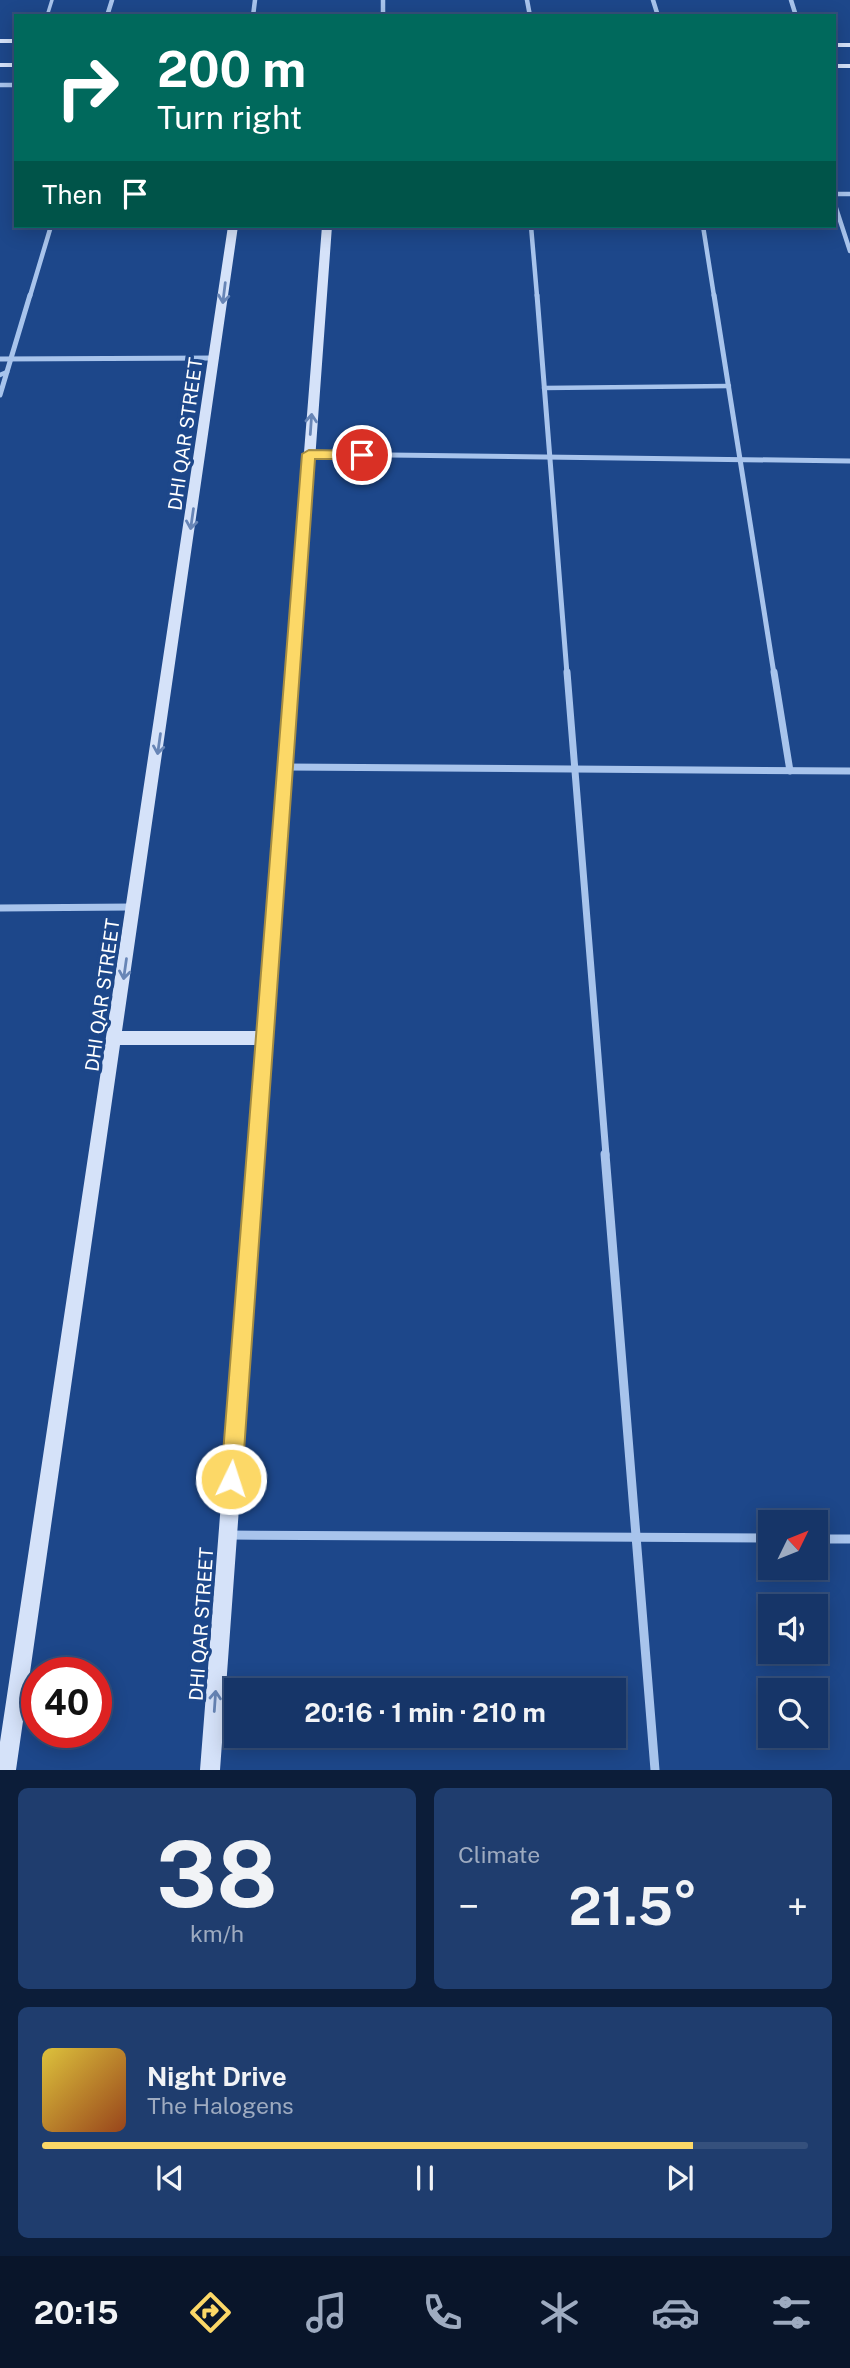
<!DOCTYPE html>
<meta charset="utf-8">
<style>
body{margin:0;font-family:"Public Sans",sans-serif;background:#1f3d6e;color:#f1f3f6;height:100vh;display:flex;flex-direction:column;font-size:26px;white-space:nowrap}
*{box-sizing:border-box;margin:0}
p{font-size:23px;color:#9eabc0}
.icon{flex:none;width:38px;height:38px;fill:none;stroke:currentColor;stroke-width:2;stroke-linecap:round;stroke-linejoin:round}
.map{position:relative;height:1770px;overflow:hidden}
.drawer{display:flex;flex-direction:column;gap:18px;padding:18px;background:#0c1d39;flex:1}
.drawer>*{flex:none}
.top-card{position:absolute;left:14px;top:14px;width:822px;height:214px;border-radius:0px;box-shadow:0 4px 18px #0003,0 0 0 2px #35507c;background:#00695c;color:#fff;overflow:hidden}
.needle{width:46px;rotate:47deg}
.tools{position:absolute;left:758px;top:1510px;display:grid;gap:14px}
.tools a{display:grid;place-items:center;width:70px;height:70px;border-radius:0px;background:#163568;box-shadow:0 4px 18px #0003,0 0 0 2px #35507c;font-size:35px}
.speed{position:absolute;left:21px;top:1657px;display:flex;gap:14px;font-size:35px;font-weight:700;text-align:center}
.speed>*{display:grid;place-content:center;width:91px;height:91px;border-radius:50%;background:#163568;box-shadow:0 4px 18px #0003,0 0 0 2px #35507c;line-height:1}
.speed .limit{border:10px solid #d22;background:#fff;color:#111}
.pin{position:absolute;display:grid;place-items:center;width:60px;height:60px;color:#fff;margin:-30px;border:4px solid #fff;border-radius:50%;box-shadow:0 2px 7px #0007}
.me{position:absolute;width:77px;margin:-38px;rotate:4deg;stroke-linejoin:round;filter:drop-shadow(0 0 5px #0008)}
.turn{display:flex;align-items:center;gap:24px;height:147px;padding:0 28px;font-size:32px}
.turn .icon{width:91px;height:91px;stroke-width:2.5}
.turn b{display:block;font-size:49px;line-height:60px}
.then{display:flex;align-items:center;height:66px;padding:0 28px;background:#0003;gap:14px;font-size:26px}
.big{font-size:52px;font-weight:700;line-height:1.1}
.drawer .tile{flex:1;display:flex;flex-direction:column;justify-content:center;gap:10px;min-width:0;padding:0 24px;border-radius:10px;background:#1f3d6e}
.drawer .dial{align-items:center;gap:0}
.dial b{font-size:91px;line-height:1}
.song{display:flex;align-items:center;gap:21px}
.cover{width:84px;height:84px;border-radius:10px;background:linear-gradient(135deg,hsl(50 70% 55%),hsl(20 70% 35%))}
.played{height:7px;border-radius:4px;background:linear-gradient(90deg,#fcd867 85%,#35507c 85%)}
.keys{display:flex;justify-content:space-around;direction:ltr}
.heat{display:flex;justify-content:space-between;align-items:center;font-size:38px;direction:ltr}
.drawer .tiles{flex:1;display:grid;gap:18px;grid-template-columns:1fr 1fr}
.tile:last-child{grid-column:span 2}
.trip{position:absolute;left:224px;top:1678px;width:402px;height:70px;border-radius:0px;background:#163568;box-shadow:0 4px 18px #0003,0 0 0 2px #35507c;font-weight:700;line-height:70px;text-align:center}
.tabs{display:flex;height:112px;justify-content:space-around;align-items:center;background:#09152a;color:#9eabc0}
.tabs .icon{width:49px;height:49px}
.tabs .active{color:#fcd867}
.tabs b{font-size:32px;color:#f1f3f6}
.map>svg:first-child{display:block}
.lines{fill:none;stroke-linecap:round;stroke-linejoin:round}
.lane-far1{stroke:#a8c4ec;stroke-width:3.5}
.lane{stroke:#a8c4ec;stroke-width:4.5}
.street-far3{stroke:#a8c4ec;stroke-width:4.5}
.street-far2{stroke:#a8c4ec;stroke-width:5}
.street-far1{stroke:#a8c4ec;stroke-width:7}
.street{stroke:#a8c4ec;stroke-width:9}
.secondary{fill:#d5e2f9;fill-rule:evenodd}
.oneway{stroke:#6785b6}
.route{fill:#fcd867;stroke:#a48c43;stroke-width:2}
.labels{text-anchor:middle;stroke-width:7;stroke-linejoin:round;paint-order:stroke}
.street-label{font-size:19px;fill:#fff;stroke:#1d478a}
</style>
<div class="map">
<svg width="850" height="1770" viewBox="0 0 850 1770">
<rect width="100%" height="100%" fill="#1d478a"/>
<g class="lines">
<polyline class="lane-far1" points="47,16 52,0"/>
<g class="lane">
<polyline points="0,375 7,372"/>
<polyline points="544,388 729,386"/>
</g>
<g class="street-far3">
<polyline points="383,0 383,16"/>
<polyline points="527,0 530,16"/>
<polyline points="653,0 658,16"/>
<polyline points="791,0 796,16"/>
<polyline points="107,16 112,0"/>
<polyline points="253,16 255,0"/>
<polyline points="0,85 16,85"/>
<polyline points="835,194 850,194"/>
<polyline points="835,205 850,251"/>
<polyline points="531,226 537,296"/>
<polyline points="703,226 714,296"/>
<polyline points="30,296 51,226"/>
</g>
<g class="street-far2">
<polyline points="537,295 567,674"/>
<polyline points="714,295 774,674"/>
<polyline points="0,359 216,358"/>
<polyline points="0,395 30,295"/>
<polyline points="309,454 850,461"/>
</g>
<g class="street-far1">
<polyline points="567,672 606,1155"/>
<polyline points="774,672 790,771"/>
<polyline points="286,767 850,771"/>
<polyline points="0,908 132,907"/>
</g>
<g class="street">
<polyline points="605,1154 655,1770"/>
<polyline points="228,1535 770,1538"/>
<polyline points="816,1539 850,1539"/>
</g>
<g class="secondary">
<rect x="0" y="39" width="16" height="4"/>
<rect x="835" y="43" width="15" height="4"/>
<rect x="0" y="63" width="16" height="4"/>
<rect x="835" y="64" width="15" height="4"/>
<polygon points="228,226 238,226 122,1031 258,1031 322,226 332,226 220,1770 200,1770 257,1045 120,1045 16,1770 0,1770 0,1742"/>
</g>
</g>
<defs><path id="oneway-shaft" d="M-6 0H5M1.5-3L5.5 0L1.5 3" fill="none" stroke-width="1.6" stroke-linecap="round" stroke-linejoin="round" transform="scale(1.75)"/></defs>
<g class="oneway">
<use href="#oneway-shaft" transform="translate(224 293) rotate(97)"/>
<use href="#oneway-shaft" transform="translate(311 424) rotate(-86)"/>
<use href="#oneway-shaft" transform="translate(192 519) rotate(98)"/>
<use href="#oneway-shaft" transform="translate(159 744) rotate(98)"/>
<use href="#oneway-shaft" transform="translate(125 969) rotate(98)"/>
<use href="#oneway-shaft" transform="translate(215 1701) rotate(-86)"/>
</g>
<polygon class="route" points="309,450 362,451 368,455 362,459 315,459 242,1479 239,1487 231,1490 224,1487 221,1479 302,454"/>
<g class="labels">
<g class="street-label">
<text transform="translate(185 434) rotate(-82)" y="7">DHI QAR STREET</text>
<text transform="translate(102 995) rotate(-82)" y="7">DHI QAR STREET</text>
<text transform="translate(201 1624) rotate(-86)" y="7">DHI QAR STREET</text>
</g>
</g>
</svg>
<div class="tools">
<a><svg class="needle" viewBox="-14 -14 28 28"><path d="M0-13l5 13h-10z" fill="#e53935"/><path d="M0 13l5-13h-10z" fill="#9eabc0"/></svg></a>
<a><svg class="icon" aria-label="sound" viewBox="0 0 24 24"><path d="M4 9h4l5-4v14l-5-4H4zM17 9q2 3 0 6"/></svg></a>
<a><svg class="icon" aria-label="search" viewBox="0 0 24 24"><circle cx="10" cy="10" r="6"/><path d="M15 15l6 6"/></svg></a>
</div>
<div class="speed"><div class="limit">40</div></div>
<div class="pin" style="left:362px;top:455px;background:#d93025"><svg class="icon" aria-label="arrive" viewBox="0 0 24 24"><path d="M6 21V4h12l-3 4 3 4H6"/></svg></div>
<svg class="me" style="left:231px;top:1479px" viewBox="-20 -20 40 40"><circle r="17" fill="#fcd867" stroke="#fff" stroke-width="3"/><path d="M0-11L8 9 0 5-8 9z" fill="#fff"/></svg>
<div class="trip">20:16 · 1 min · 210 m</div>
<div class="top-card">
<div class="turn"><svg class="icon" aria-label="right" viewBox="0 0 24 24"><path d="M7 20v-9h11M14 6l5 5-5 5"/></svg><div><b>200 m</b>Turn right</div></div>
<div class="then">Then<svg class="icon" aria-label="arrive" viewBox="0 0 24 24"><path d="M6 21V4h12l-3 4 3 4H6"/></svg></div>
</div>
</div>
<section class="drawer">
<div class="tiles">
<div class="tile dial"><b>38</b><p>km/h</p></div>
<div class="tile"><p>Climate</p>
<div class="heat"><a>−</a><b class="big">21.5°</b><a>+</a></div>
</div>
<div class="tile">
<div class="song"><i class="cover"></i><div><b>Night Drive</b><p>The Halogens</p></div></div>
<div class="played"></div>
<div class="keys"><svg class="icon" aria-label="previous" viewBox="0 0 24 24"><path d="M18 5L8 12l10 7zM5 5v14"/></svg><svg class="icon" aria-label="pause" viewBox="0 0 24 24"><path d="M8 5v14M16 5v14"/></svg><svg class="icon" aria-label="next" viewBox="0 0 24 24"><path d="M6 5l10 7-10 7zM19 5v14"/></svg></div>
</div>
</div>
</section>
<nav class="tabs">
<b>20:15</b>
<svg class="icon active" aria-label="directions" viewBox="0 0 24 24"><path d="M12 3l9 9-9 9-9-9zM9 14v-3h6M13 9l2 2-2 2"/></svg>
<svg class="icon" aria-label="music" viewBox="0 0 24 24"><path d="M9 18V5l10-2v13"/><circle cx="6" cy="18" r="3"/><circle cx="16" cy="16" r="3"/></svg>
<svg class="icon" aria-label="phone" viewBox="0 0 24 24"><path d="M5 4h4l2 5-3 2q2 4 5 5l2-3 5 2v4C11 20 4 13 5 4z"/></svg>
<svg class="icon" aria-label="climate" viewBox="0 0 24 24"><path d="M12 3v18M4 7l16 10M4 17L20 7"/></svg>
<svg class="icon" aria-label="car" viewBox="0 0 24 24"><path d="M5 17H2v-5l4-1 3-4h7l3 4 3 1v5h-3M9 17h6M6 11h13"/><circle cx="7" cy="17" r="2"/><circle cx="17" cy="17" r="2"/></svg>
<svg class="icon" aria-label="filters" viewBox="0 0 24 24"><path d="M4 7h16M4 17h16"/><circle cx="9" cy="7" r="2"/><circle cx="15" cy="17" r="2"/></svg>
</nav>
